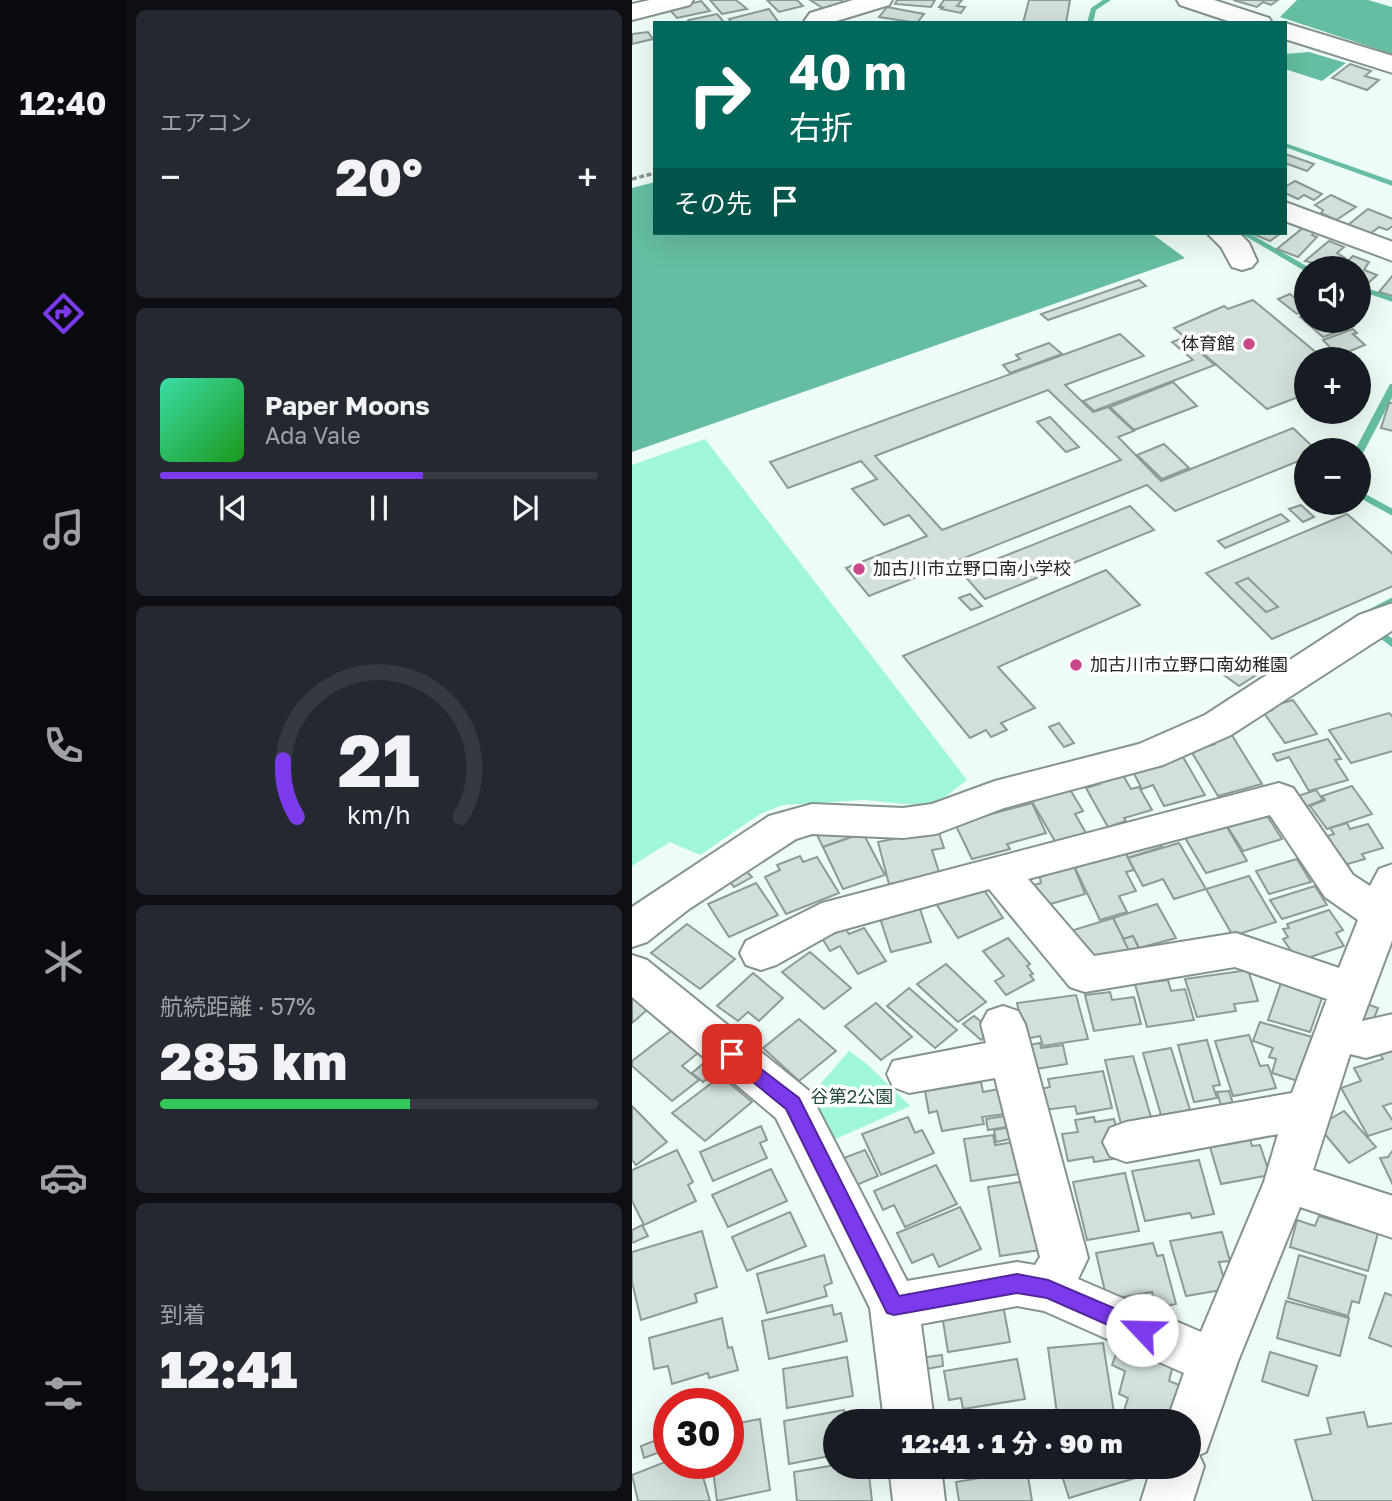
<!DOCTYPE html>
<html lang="ja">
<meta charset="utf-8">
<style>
body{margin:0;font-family:"Golos Text","Noto Sans JP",sans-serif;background:#242831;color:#f1f3f6;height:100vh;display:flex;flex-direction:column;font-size:26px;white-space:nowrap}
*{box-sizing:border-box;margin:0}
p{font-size:23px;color:#9ea1a6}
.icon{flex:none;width:38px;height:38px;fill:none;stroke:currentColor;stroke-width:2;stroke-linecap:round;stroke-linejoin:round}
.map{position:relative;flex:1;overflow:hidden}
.side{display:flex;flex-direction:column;gap:10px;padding:10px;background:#0d0f14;width:506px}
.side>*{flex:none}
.guide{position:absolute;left:21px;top:21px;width:634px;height:214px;border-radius:0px;box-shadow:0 7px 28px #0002;background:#00695c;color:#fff;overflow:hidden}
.controls{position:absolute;left:662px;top:256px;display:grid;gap:14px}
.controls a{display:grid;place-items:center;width:77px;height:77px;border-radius:50%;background:#171b24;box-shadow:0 7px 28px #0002;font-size:35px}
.speed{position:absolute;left:21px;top:1388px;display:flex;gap:14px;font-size:35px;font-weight:700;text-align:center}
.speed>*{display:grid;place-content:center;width:91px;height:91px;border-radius:50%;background:#171b24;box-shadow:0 7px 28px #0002;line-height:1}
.speed .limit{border:10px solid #d22;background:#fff;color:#111}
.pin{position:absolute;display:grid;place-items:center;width:60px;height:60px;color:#fff;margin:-30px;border-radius:14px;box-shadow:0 4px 10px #0006}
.me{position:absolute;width:77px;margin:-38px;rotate:294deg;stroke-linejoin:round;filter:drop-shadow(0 0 5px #0008)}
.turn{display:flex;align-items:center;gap:24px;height:147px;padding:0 21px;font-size:32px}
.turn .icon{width:91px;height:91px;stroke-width:2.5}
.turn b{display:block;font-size:49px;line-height:60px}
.then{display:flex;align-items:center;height:66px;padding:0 21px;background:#0003;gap:14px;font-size:26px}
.big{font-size:52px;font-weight:800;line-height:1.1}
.side .card{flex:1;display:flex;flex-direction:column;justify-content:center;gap:10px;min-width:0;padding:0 24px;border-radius:10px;background:#242831}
.side .dial{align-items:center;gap:0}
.dial svg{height:182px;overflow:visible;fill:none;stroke:#363941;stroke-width:7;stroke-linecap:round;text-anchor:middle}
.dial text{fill:#f1f3f6;stroke:none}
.song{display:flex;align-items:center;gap:21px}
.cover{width:84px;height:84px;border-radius:10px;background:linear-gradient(135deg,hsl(160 70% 55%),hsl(120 70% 35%))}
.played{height:7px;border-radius:4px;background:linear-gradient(90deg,#7c3aed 60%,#363941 60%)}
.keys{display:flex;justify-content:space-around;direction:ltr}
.heat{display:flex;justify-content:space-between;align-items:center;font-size:38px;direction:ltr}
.charge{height:10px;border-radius:5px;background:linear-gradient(90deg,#34c759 57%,#363941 0)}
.trip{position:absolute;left:191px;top:1409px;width:378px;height:70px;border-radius:35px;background:#171b24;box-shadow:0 7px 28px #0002;font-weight:800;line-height:70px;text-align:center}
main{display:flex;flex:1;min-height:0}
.tab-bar{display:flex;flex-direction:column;width:126px;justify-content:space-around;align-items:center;background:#090b0e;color:#9ea1a6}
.tab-bar .icon{width:49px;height:49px}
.tab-bar .active{color:#7c3aed}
.tab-bar b{font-size:32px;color:#f1f3f6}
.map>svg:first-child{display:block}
.green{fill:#a0f6da}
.water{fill:#65bea3}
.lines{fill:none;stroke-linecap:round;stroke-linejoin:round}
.stream{fill:#65bea3;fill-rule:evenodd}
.building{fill:#d2e0db;stroke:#8d9a95;stroke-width:2;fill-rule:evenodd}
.minor-casing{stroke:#85928d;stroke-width:4}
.path{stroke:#8b9591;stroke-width:3.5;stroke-dasharray:5 2.5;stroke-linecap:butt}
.minor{fill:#fff;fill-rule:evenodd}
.route{fill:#7c3aed;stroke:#51269a;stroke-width:2}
.poi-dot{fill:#ca478c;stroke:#fff;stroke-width:2.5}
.labels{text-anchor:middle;stroke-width:7;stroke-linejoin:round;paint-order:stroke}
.poi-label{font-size:18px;fill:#222725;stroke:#fff;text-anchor:start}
.park-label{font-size:18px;fill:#21493d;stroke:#fff}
</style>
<main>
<nav class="tab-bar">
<b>12:40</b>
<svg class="icon active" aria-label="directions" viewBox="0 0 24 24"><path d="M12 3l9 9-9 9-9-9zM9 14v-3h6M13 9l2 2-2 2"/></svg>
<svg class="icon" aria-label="music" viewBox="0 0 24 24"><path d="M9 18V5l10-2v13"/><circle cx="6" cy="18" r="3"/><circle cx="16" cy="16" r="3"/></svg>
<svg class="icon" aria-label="phone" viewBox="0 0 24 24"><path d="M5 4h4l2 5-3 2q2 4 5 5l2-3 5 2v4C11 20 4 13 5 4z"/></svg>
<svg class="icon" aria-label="climate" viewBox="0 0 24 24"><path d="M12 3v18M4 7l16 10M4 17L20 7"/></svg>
<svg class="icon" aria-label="car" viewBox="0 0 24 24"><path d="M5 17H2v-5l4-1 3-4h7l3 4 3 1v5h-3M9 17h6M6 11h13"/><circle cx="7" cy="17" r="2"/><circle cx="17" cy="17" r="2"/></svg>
<svg class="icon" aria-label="filters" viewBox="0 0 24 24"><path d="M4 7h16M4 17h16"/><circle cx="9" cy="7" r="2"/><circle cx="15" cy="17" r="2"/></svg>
</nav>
<section class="side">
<div class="card"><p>エアコン</p>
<div class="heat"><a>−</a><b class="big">20°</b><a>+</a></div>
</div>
<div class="card">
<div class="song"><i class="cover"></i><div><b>Paper Moons</b><p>Ada Vale</p></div></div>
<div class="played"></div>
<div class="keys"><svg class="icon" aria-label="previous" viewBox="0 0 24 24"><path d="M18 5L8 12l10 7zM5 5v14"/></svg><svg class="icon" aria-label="pause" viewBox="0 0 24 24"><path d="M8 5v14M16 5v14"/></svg><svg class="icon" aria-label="next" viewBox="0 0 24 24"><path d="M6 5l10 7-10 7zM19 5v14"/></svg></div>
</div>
<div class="card dial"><svg viewBox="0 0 100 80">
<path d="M14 69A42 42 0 1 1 86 69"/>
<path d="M14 69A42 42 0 0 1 8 44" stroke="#7c3aed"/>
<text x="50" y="56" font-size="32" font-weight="700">21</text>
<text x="50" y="72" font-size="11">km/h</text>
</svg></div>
<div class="card"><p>航続距離 · 57%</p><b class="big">285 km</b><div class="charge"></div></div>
<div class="card"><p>到着</p><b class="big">12:41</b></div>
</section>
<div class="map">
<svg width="761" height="1501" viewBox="0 0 761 1501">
<rect width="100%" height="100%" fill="#edfcf6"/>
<g class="green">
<polygon points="73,439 335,780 306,802 294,806 232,800 151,805 128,814 68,855 38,842 0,866 0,465"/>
<polygon points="217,1051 236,1065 278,1106 199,1141 177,1097"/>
</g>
<g class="water">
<polygon points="665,0 736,0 760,7 760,54 648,17"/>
<polygon points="677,52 714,63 690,81 653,69 653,54"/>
<polygon points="23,182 23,233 519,233 553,258 0,452 0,188"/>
</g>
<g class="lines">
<g class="stream">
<polygon points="471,0 479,0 464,10 461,23 455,23 459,8"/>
<polygon points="653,143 761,181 761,186 653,147"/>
<polygon points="608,233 617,233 678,268 674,268 674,270 671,270"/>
<polygon points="726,285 761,297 761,302 726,290"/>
<polygon points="758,384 761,384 761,396 731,453 726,456 726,450 723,450"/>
<polygon points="726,490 761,509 761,516 726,497"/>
<polygon points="761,597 761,605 732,619 726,619 724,617 726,615"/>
<polygon points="739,624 761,639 761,648 736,629 734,627 736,625"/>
</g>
</g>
<g class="building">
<polygon points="78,0 104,0 115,9 90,14"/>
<polygon points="135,0 165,0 171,6 147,12"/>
<polygon points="178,0 209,0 213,3 192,9"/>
<polygon points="265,0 303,0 299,7 263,4"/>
<polygon points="312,0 330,0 325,6 333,7 329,13 309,9 311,7 307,7"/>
<polygon points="397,0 438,0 434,23 391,23"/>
<polygon points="601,0 646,0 639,5 631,2 625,7"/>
<polygon points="69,1 78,11 45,18 37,9"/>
<polygon points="255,7 292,14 285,23 247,17"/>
<polygon points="137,9 147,23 100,23 97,19"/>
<polygon points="85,14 92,22 53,23 57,20"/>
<polygon points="16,32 21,39 0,44 0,34"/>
<polygon points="718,64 739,71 733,76 747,80 735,90 700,78"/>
<polygon points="653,154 682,164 675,171 653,163"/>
<polygon points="663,181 690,194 682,200 672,195 666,199 653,193 653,187"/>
<polygon points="699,195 724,207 704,220 689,213 691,210 683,205"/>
<polygon points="736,209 761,219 761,226 755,230 747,227 738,234 716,225"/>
<polygon points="672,227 683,231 680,235 685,237 666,257 645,249"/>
<polygon points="619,233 649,233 638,241"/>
<polygon points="697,241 712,247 705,253 713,258 702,268 673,261"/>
<polygon points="721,256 737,262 732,270 745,275 734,285 726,282 726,268 708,268"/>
<polygon points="761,275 761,296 747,292"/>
<polygon points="507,280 514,286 416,320 409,314"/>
<polygon points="658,294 674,307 674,311 665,314 646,299"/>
<polygon points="621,300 692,359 674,359 674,394 635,409 542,328 592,306 596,309"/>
<polygon points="674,315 674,320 721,320 716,322 722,326 691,337 668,317"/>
<polygon points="721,329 725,333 721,334 733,345 706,356 691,340"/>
<path d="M488,334l24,22 -79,29 28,27 15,-5 26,24 -16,6 43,44 132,-53 21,20 -11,4 3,6 -131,53 -28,-26 -278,111 -23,-28 81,-32 -18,-21 -25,10 -32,-36 25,-10 -16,-18 -73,27 -18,-26zM416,390l73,70 -179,70 -67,-74z"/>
<polygon points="551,338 583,365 462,411 451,401 561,360 540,342"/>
<polygon points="417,343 430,354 378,373 371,365 388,359 384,355"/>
<polygon points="541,382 565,406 502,430 478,407"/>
<polygon points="757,403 761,403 761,431 749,428"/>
<polygon points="418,417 447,447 434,452 405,422"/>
<polygon points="532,444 557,468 530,479 505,455"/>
<polygon points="669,505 682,517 671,522 657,509"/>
<polygon points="498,506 522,530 353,599 330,573"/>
<polygon points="649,514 657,521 593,548 586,541"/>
<polygon points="715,514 761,554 761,586 640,639 574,573"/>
<polygon points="474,570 508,605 366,667 403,708 369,723 375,730 359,737 354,730 338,738 271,656"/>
<polygon points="616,578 646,607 634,612 604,583"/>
<polygon points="338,594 350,606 339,610 327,598"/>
<polygon points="615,661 629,672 607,686 592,675"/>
<polygon points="661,700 685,734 653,743 632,713 640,710 637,707"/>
<polygon points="757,713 761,717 761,751 719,763 697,730"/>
<polygon points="427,723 442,743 432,747 417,727"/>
<polygon points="598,732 630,784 586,796 559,751 583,744 579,738"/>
<polygon points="696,739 709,759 703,760 716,780 677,791 657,757 645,761 641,754"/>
<polygon points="551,757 573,795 532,806 521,785 510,789 500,770"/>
<polygon points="489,772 499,789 507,787 520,810 492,818 494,821 476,827 454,788 468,784 465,779"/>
<polygon points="720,786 740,814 695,829 678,806 693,800 690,796"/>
<polygon points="437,788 451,811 443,814 454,833 424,843 399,800"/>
<polygon points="684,790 691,800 670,808 663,797"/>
<polygon points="400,803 414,833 375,844 378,849 340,859 323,824"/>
<polygon points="634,814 650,839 611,851 595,826"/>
<polygon points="715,823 718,829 736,824 751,848 730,854 733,859 709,866 692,837 702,834 698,828"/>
<polygon points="593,824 615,861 574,873 552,836"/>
<polygon points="306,830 312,848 300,850 308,875 257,884 246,842"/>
<polygon points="197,832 231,833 191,847 185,835"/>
<polygon points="231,833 253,875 211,889 191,847"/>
<polygon points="520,840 530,847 496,858 492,850"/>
<polygon points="547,843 574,889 542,899 531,879 511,886 496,858"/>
<polygon points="492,850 502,870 494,872 504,891 487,896 495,912 468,920 441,864"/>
<polygon points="168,856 171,862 185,857 207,893 154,914 133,877 148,870 145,865"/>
<polygon points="665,859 679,882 637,894 624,871"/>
<polygon points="441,864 453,894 408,907 398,886 409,883 407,874"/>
<polygon points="110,867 120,877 102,887 93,876"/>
<polygon points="617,876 644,922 601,936 574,889"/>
<polygon points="346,881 371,918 326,938 301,899"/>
<polygon points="124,883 146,915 97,937 76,904"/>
<polygon points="683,886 695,905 650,919 638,900"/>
<polygon points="286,903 299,942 259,952 246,912"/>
<polygon points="525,904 544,938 507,948 501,936 491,939 481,918"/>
<polygon points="697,910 711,930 704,933 712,946 666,961 651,939 656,937 651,929 657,928 655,924"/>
<polygon points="206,917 217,934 232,928 254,961 226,974 208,946 198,951 183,927"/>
<polygon points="481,918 499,954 449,960 435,932"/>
<polygon points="55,924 103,959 68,989 19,953"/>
<polygon points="501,936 509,953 499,954 491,939"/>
<polygon points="376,938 398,964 395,966 401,974 398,975 402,980 374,995 363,981 372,976 351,951"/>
<polygon points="178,952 219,988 192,1009 150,972"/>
<polygon points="314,964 354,1002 326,1022 285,984"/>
<polygon points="616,970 626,1001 602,1004 604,1011 565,1017 553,979"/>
<polygon points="121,973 151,998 127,1021 116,1012 106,1021 85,1006"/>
<polygon points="536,980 539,991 553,989 562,1020 515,1027 503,984"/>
<polygon points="650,980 677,988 675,993 690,998 678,1032 636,1020"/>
<polygon points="277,988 325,1030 303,1048 255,1006"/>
<polygon points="478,992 480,1000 502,997 509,1024 462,1031 453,995"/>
<polygon points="444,995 456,1039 411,1046 408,1036 393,1039 385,1003"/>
<polygon points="0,997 15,1010 0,1023"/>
<polygon points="244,1003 280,1037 249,1060 213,1026"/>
<polygon points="735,1004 746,1008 740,1023 729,1019"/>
<polygon points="342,1016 360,1030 349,1040 331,1024"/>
<polygon points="167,1019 204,1051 167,1081 131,1048"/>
<polygon points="628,1022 680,1037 666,1081 640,1073 644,1059 637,1057 641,1048 621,1041"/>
<polygon points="39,1031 66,1053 50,1066 67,1080 40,1101 0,1066 0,1061"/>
<polygon points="617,1035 628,1066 636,1065 644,1088 601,1096 583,1041"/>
<polygon points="575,1040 588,1085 581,1086 585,1098 562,1102 546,1045"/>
<polygon points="408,1043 409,1048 431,1045 435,1064 397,1070 392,1046"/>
<polygon points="761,1045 761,1103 751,1106 761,1121 761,1128 736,1136 709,1088 729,1081 722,1068 751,1059 745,1049"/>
<polygon points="539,1048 558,1110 529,1115 511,1053"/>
<polygon points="80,1056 91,1066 71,1082 60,1073"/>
<polygon points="501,1056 521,1124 490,1128 473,1060"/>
<polygon points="471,1071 480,1108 445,1114 443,1106 412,1110 408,1089 418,1087 416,1079"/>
<polygon points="89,1076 120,1102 73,1141 40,1113"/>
<polygon points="349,1082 351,1092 367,1089 373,1114 350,1117 352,1124 310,1131 305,1111 297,1113 293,1091"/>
<polygon points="597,1091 603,1110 591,1112 585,1092"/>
<polygon points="0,1106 35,1142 4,1165 0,1160"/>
<polygon points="712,1111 744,1147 717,1163 686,1126"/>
<polygon points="379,1115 381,1126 356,1130 354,1119"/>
<polygon points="276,1117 283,1133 290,1130 302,1153 249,1175 230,1134"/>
<polygon points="462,1117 463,1122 482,1119 492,1157 462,1162 461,1157 436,1161 430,1134 446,1132 443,1120"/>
<polygon points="129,1126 135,1140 128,1143 135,1158 81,1181 68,1152"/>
<polygon points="384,1126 387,1137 364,1142 362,1130"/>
<polygon points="361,1135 363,1145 387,1141 394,1173 339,1181 332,1139"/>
<polygon points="618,1139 620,1146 628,1145 638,1175 589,1184 578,1147"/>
<polygon points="45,1150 61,1182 56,1185 64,1201 12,1225 0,1201 0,1170"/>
<polygon points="233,1150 246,1176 222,1186 209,1159"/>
<polygon points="761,1150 761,1185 748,1158 756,1157"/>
<polygon points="567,1160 582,1214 560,1218 558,1213 513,1221 500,1171"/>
<polygon points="304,1165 325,1204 273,1227 262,1205 251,1210 242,1191"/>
<polygon points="139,1169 155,1201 96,1227 80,1195"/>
<polygon points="493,1173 507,1231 455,1240 441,1182"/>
<polygon points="401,1180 415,1249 368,1256 356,1187"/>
<polygon points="328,1207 349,1249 307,1267 301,1254 280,1263 265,1233"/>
<polygon points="158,1212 174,1246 115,1271 100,1237"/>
<polygon points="687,1216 746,1233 736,1271 658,1247 665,1220 683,1226"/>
<polygon points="10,1225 16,1236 0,1243 0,1230"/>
<polygon points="70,1231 85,1287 63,1294 65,1302 9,1320 0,1282 0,1252"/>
<polygon points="590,1232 598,1261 587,1262 595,1289 554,1296 538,1241"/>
<polygon points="521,1243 525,1256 531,1255 544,1304 523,1308 520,1292 475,1300 464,1253"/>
<polygon points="192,1255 200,1283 192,1286 195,1296 135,1313 125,1274"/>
<polygon points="667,1255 734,1276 727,1303 720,1301 716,1316 656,1298"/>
<polygon points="753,1293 761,1296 761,1347 737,1338"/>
<polygon points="654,1301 717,1318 708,1356 645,1338"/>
<polygon points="200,1305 202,1315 209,1313 215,1341 137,1359 130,1321"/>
<polygon points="371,1305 378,1342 316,1352 310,1315"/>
<polygon points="90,1318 96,1348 100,1347 106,1370 77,1378 76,1373 40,1384 36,1366 22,1369 17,1338"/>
<polygon points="490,1338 543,1357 537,1381 555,1388 544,1421 489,1420 496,1398 487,1394 493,1371 480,1365"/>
<polygon points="471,1343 483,1419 426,1421 416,1348"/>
<polygon points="638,1352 685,1366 676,1396 630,1381"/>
<polygon points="310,1355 311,1366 289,1370 287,1358"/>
<polygon points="215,1357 221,1396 155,1408 151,1369"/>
<polygon points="385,1359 393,1399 331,1409 329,1398 317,1400 312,1371"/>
<polygon points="212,1410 214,1419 230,1416 231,1421 203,1421 203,1455 157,1464 152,1421"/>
<polygon points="732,1412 736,1427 761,1423 761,1501 681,1501 663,1440 699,1434 695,1418"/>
<polygon points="128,1419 138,1490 85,1501 80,1463 96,1463 96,1425"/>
<polygon points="37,1435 37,1463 67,1463 78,1501 6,1501 0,1475 36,1461 33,1450 12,1458 9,1446"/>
<polygon points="203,1465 236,1466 240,1501 165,1501 162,1472"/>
<polygon points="427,1466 507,1466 510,1476 437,1498"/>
<polygon points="395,1470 400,1501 327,1501 324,1482"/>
</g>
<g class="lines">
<g class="minor-casing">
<g id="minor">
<polygon points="18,0 61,0 58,5 0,20 0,4"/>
<polygon points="221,0 260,0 257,5 198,23 171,23 178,13"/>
<polygon points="545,0 582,0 637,18 640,23 602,23 548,5"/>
<polygon points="653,23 761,56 761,73 653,39"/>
<polygon points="653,202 761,242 761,261 653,221"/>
<polygon points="575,233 607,233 617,243 625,261 620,267 610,270 600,267 589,247"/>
<polygon points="761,603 761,630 599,735 531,765 372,808 304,834 271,838 180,834 164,839 57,909 15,942 0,947 0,907 137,816 180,804 271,808 300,804 363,781 507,744 573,715 727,615"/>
<path d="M647,783l14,5 60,87 17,11 9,-17 14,-5v74l-31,83 31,-7v36l-27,8 -16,-4 -37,116 80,26v42l-93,-31 -62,154 -32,91 -7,3 5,11 -11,35h-52l11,-35h36v-45h-21l17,-48 -140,-62 -27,-5 -96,18 13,97h-50l-14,-113 -94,-190 -144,-121v-42l15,5 161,130 99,191 110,-19 18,3 5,-8 -45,-179 -86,15 -16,-6 -6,-13 6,-13 93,-18 -5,-19 7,-13 15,-5 15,5 7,13 63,234 -10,21 123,53 63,-150 14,-48 -152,28 -16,-6 -7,-14 7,-14 16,-6 166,-29 35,-94 -92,-32 -150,25 -15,-5 -81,-98 -154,43 -59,33 -15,5 -15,-5 -6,-12 6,-12 76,-38zM638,815l55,82 33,23 -19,48 -103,-35 -142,23 -66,-77z"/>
<polygon points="257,1466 309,1466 313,1501 261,1501"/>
</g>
</g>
<polyline class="path" points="0,179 23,173"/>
<use href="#minor" class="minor"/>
</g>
<polygon class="route" points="100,1047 167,1098 267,1296 385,1274 416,1280 517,1323 520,1330 517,1337 510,1340 415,1298 385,1293 262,1315 255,1313 154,1109 94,1060 91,1054 94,1049"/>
<g class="poi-dot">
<circle cx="617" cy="344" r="7"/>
<circle cx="227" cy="569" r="7"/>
<circle cx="444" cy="665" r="7"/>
</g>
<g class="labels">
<g class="poi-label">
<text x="603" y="350" text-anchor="end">体育館</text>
<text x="241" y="575">加古川市立野口南小学校</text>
<text x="458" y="671">加古川市立野口南幼稚園</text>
</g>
<g class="park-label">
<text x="220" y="1103">谷第2公園</text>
</g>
</g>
</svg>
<div class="controls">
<a><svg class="icon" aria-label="sound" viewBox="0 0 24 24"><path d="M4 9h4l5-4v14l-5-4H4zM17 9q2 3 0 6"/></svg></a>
<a>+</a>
<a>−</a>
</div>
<div class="speed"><div class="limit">30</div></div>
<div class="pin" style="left:100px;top:1054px;background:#d93025"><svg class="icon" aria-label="arrive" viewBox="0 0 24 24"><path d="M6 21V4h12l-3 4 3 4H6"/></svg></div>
<svg class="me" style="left:510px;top:1330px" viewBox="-20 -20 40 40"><circle r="19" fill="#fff"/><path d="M0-13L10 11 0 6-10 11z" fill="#7c3aed"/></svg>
<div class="trip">12:41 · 1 分 · 90 m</div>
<div class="guide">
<div class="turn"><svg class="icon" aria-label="right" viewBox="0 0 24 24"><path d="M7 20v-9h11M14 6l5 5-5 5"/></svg><div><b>40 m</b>右折</div></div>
<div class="then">その先<svg class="icon" aria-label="arrive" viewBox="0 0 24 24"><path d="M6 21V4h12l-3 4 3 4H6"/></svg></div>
</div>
</div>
</main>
